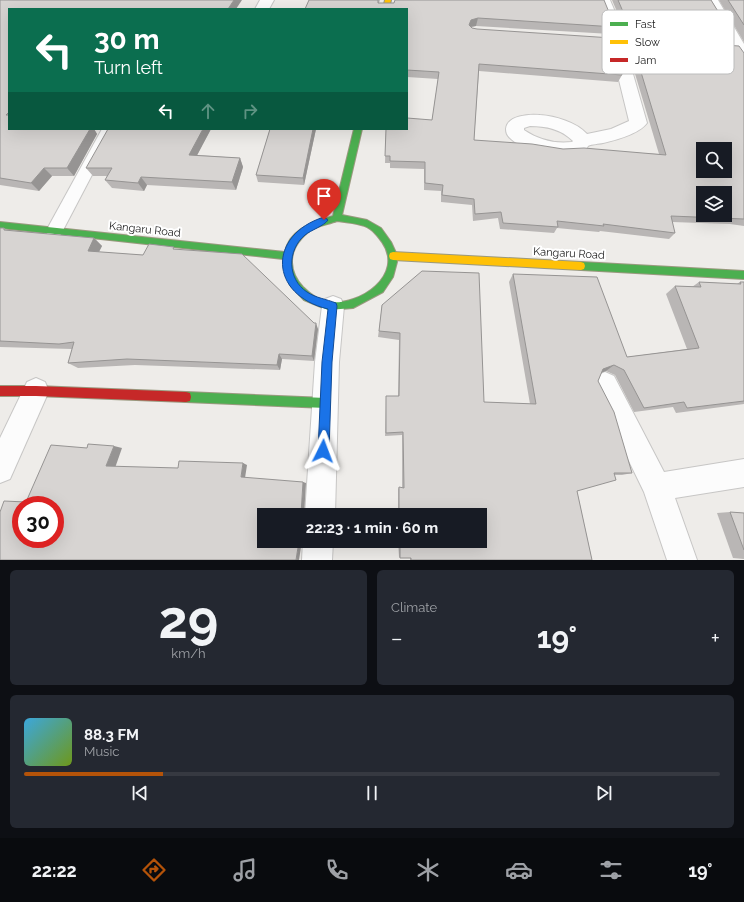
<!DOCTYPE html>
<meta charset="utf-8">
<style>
body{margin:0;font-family:Raleway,sans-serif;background:#242831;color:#f1f3f6;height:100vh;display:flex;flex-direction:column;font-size:15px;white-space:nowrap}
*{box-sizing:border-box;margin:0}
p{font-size:13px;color:#9ea1a6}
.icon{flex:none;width:22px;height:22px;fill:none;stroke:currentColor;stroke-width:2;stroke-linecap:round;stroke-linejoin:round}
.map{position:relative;height:560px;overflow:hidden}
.panel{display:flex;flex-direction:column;gap:10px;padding:10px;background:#0d0f14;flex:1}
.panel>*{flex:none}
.top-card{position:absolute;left:8px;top:8px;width:400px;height:122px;border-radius:0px;box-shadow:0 4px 16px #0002;background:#0b6e4f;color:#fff;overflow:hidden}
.fabs{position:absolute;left:696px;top:142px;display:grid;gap:8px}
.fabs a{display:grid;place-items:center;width:36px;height:36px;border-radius:0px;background:#171b24;box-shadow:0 4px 16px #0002;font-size:20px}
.speed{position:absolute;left:12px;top:496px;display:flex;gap:8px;font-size:20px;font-weight:700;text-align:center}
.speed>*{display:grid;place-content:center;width:52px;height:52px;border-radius:50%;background:#171b24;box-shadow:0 4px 16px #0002;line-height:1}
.speed .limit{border:6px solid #d22;background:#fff;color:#111}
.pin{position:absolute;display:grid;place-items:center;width:34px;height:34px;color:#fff;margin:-41px -17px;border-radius:50% 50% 50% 0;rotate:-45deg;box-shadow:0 0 4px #0007}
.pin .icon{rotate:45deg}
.me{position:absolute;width:44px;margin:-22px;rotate:3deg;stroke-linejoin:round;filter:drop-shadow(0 0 3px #0008)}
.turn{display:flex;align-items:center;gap:14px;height:84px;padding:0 20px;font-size:18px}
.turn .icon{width:52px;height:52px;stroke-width:2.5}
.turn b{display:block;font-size:28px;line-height:34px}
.lanes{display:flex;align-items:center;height:38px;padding:0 20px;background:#0003;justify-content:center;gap:20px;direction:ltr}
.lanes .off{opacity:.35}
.big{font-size:30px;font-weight:700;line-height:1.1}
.panel .card{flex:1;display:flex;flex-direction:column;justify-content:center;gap:6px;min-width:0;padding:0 14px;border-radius:6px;background:#242831}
.panel .dial{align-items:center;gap:0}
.dial b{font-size:52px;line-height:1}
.song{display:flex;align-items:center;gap:12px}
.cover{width:48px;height:48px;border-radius:6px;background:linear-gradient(135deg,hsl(200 70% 55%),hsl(80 70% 35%))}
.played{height:4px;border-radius:2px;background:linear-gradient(90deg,#b45309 20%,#363941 20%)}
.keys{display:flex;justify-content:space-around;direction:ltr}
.heat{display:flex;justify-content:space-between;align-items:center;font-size:22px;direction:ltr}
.panel .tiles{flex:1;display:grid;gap:10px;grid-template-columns:1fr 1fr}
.card:last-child{grid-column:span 2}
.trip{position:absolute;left:257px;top:508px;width:230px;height:40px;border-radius:0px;background:#171b24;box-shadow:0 4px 16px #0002;font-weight:700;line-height:40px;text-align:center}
.menu{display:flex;height:64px;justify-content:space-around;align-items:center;background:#090b0e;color:#9ea1a6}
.menu .icon{width:28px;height:28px}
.menu .current{color:#b45309}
.menu b{font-size:18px;color:#f1f3f6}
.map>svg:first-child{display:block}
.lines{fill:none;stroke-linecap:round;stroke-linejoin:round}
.lane-casing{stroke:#c7c6c5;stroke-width:2}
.street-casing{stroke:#c7c6c5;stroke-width:2}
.fast-casing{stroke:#9a997f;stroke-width:2}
.slow-casing{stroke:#9a997f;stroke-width:2}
.jam-casing{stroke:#9a997f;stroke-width:2}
.lane{fill:#fcfcfc;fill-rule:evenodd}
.street{fill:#fcfcfc;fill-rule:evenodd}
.fast{fill:#4caf50;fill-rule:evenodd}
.slow{fill:#ffc107;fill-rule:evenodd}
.jam{fill:#c62828;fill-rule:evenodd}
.wall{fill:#b9b6b5}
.shaded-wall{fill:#969493}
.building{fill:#d7d4d2;stroke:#969493;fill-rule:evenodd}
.route{fill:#1a73e8;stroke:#114b97}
.labels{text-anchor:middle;stroke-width:4;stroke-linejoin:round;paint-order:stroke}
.street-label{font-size:11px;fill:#202020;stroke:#fff}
.key{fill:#fff;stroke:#bcbcbc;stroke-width:1}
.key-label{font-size:11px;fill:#202020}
</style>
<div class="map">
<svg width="744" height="560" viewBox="0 0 744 560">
<rect width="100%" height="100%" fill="#eeece9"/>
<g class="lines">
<g class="lane-casing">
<g id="lane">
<polygon points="600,0 610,0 627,40 625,42 617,42 615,40"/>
<polygon points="102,129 116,129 60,236 54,238 48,236 46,231"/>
</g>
</g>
<g class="street-casing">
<g id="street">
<polygon points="260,0 274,0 269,9 255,9"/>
<polygon points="704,0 718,0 744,44 744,60 739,59 737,56"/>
<path d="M616,35l5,1 2,3 24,84c-8,11 -31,17 -44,20 -4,1 -11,1 -15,3 -1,2 -2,4 -4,5 -4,4 -12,4 -17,4 -18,0 -45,-4 -58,-18 -2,-2 -3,-5 -3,-8 1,-14 24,-15 34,-14 15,1 36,7 47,19l24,-5 18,-8 -20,-82 2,-3zM530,126c16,0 31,3 43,15l-1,1c-18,2 -33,-2 -48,-12v-2z"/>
<polygon points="333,296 341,299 344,306 339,362 335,515 305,515 315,362 322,306 325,299"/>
<polygon points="605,372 614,376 664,472 744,459 744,487 675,498 697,560 667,560 644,492 592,385 596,376"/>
<polygon points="36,378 45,382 49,391 10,479 0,483 0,438 27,382"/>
<polygon points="303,541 333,541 332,560 302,560"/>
</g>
</g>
<g class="fast-casing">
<g id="fast">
<path d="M354,129h8l-20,86 25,5 14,8 10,14 5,11 1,9 -4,15 -10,15 -30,16 -25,2 -24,-10 -14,-15 -7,-22v-4l-283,-31v-6l285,30c5,-24 28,-29 48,-36zM337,221c8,1 17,2 24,4 10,2 15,9 21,17 23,33 -22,64 -53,60 -10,-1 -20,-9 -26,-15 -14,-15 -15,-34 -1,-49 3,-3 6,-6 9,-8 8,-4 18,-6 26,-9z"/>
<polygon points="581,262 744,271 744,279 581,270 578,269 577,266 578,263"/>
<polygon points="186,392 326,398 330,399 331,403 330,407 326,408 186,402 182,401 181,397 182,393"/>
</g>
</g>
<g class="slow-casing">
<g id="slow">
<polygon points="385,0 391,0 389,9 383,9"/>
<polygon points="393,252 581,262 584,263 585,266 584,269 581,270 393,260 390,259 389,256 390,253"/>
</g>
</g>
<g class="jam-casing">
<polygon id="jam" points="0,386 36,386 186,392 190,393 191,397 190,401 186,402 36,396 0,396"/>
</g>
<use href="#lane" class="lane"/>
<use href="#street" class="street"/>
<use href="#fast" class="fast"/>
<use href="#slow" class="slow"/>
<use href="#jam" class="jam"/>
</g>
<g class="wall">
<polygon points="0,0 9,9 9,129 94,129 97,134 74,176 52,176 39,191 0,185"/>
<polygon points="309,0 380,0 379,3 615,27 611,34 476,26 471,27 472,28 622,75 618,82 479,71 474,140 563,149 659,154 627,47 631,39 744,53 744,226 730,224 672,222 675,233 669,239 600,231 599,232 557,228 554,233 500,229 498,218 473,221 472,205 441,202 441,191 424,190 424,169 390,168 390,163 385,163 386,129 432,120 438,79 407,77 407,9"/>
<polygon points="612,0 711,0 732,34 726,41 627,35"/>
<polygon points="719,0 744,0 744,42"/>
<polygon points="211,129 197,155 240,158 243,167 236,190 147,185 144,191 112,188 105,180 107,176 93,176 86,168"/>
<polygon points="270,129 316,129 304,185 258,182 256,175"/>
<polygon points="0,228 4,228 7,230 94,238 102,246 99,252 143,255 176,249 318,329 314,361 282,359 280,370 135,365 78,368 68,363 72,349 0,347"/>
<polygon points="513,274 627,357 687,349 666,294 675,286 692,287 699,282 737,284 740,282 744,282 744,404 676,413 673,407 634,412 615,375 606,371 602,372 598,381 632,473 622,475 614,475 577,491 592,560 410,560 410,558 400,558 399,557 398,541 480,541 480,515 398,515 398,489 399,487 402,488 402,435 385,436 386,396 398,396 399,340 378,337 382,305 484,402 530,404 509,282"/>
<polygon points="730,512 744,513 744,559 733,558 717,513"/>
</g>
<g class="shaded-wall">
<polygon points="234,0 242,0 236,9 228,9"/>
<polygon points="478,18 476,26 470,27 469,25 471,20"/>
<polygon points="90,129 94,129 97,134 74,176 67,168"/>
<polygon points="203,129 211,129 193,163 189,155"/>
<polygon points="313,129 316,129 304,185 303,178"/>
<polygon points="240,158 243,167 236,190 232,182"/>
<polygon points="44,168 52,176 39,191 31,183"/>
<polygon points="141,177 147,185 144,191 138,183"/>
<polygon points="94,238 102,246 95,259 88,251"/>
<polygon points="316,323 318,329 314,361 312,356"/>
<polygon points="279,354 282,359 280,370 277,365"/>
<polygon points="614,365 606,371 595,375 603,369"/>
<polygon points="114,446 122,448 115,468 106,466"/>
<polygon points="243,463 247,465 245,478 241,477"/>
<polygon points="303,482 306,483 304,515 302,515 301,514"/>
<polygon points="299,541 302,541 299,560 296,560"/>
</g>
<g class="building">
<polygon points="0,0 234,0 228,9 9,9 9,112 6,115 9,115 9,129 90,129 67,168 44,168 31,183 0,178"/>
<path d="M309,0h69v3h16l1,-3h209l11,27 -137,-9 -7,2 -2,5 3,3 5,1 135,9 10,37 -143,-11 -5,76 58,4 31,5 21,-1 82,7 -35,-116 108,7 5,7v166l-73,-3 4,17 -72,-9 1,2 -47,-5 1,6 -55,-4 -2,-11 -26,2 -1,-15 -32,-4 1,-10 -18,-2v-21l-35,-1v-5h-5l1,-27h21v-11l25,2 7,-48 -32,-2v-61h-102zM703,149h22v22h-22zM703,193h22v22h-22z"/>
<polygon points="618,0 711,0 732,34 630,28"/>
<polygon points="728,0 744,0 744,25"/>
<polygon points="108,129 203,129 189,155 240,158 232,182 141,177 138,183 105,180 112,168 86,168"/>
<polygon points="270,129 313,129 303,178 256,175"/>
<polygon points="0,228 4,228 4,230 94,238 88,251 143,255 149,244 174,247 173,249 242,254 314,323 316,323 312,356 279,354 277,365 127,359 68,363 74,342 59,344 0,341"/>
<polygon points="422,271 479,273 484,402 536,404 513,274 597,277 627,357 699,348 675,286 701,287 699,282 741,284 740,282 744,282 744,401 687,408 684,402 644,408 624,370 614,365 603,369 598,381 614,412 632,473 614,473 616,480 577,491 592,560 411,560 411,558 400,558 400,541 480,541 480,515 399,515 399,487 404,488 403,432 386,433 386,396 399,396 400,333 379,331 382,305"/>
<path d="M88,444l26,2 -8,20 72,2 1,-7 64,2 -2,14 62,5 -2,32 1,1h-38v26h35l-3,19h-296v-48l4,-11 22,1 25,-57 36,3zM21,505h34v34h-34z"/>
<polygon points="730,512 744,513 744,550"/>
</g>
<path class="route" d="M324,217l4,3c-4,6 -17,10 -23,15 -18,15 -18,44 2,57 9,6 19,7 29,11l1,3 -5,56 -3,89 -2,4 -4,2 -4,-2 -1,-4 4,-89 6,-53c-59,-14 -61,-74 -4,-92z"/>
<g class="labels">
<g class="street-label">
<text transform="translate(145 229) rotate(6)" y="4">Kangaru Road</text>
<text transform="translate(569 253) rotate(3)" y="4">Kangaru Road</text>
</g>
</g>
<rect x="602" y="10" width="132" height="64" rx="6" class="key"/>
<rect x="610" y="22" width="18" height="4" fill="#4caf50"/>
<rect x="610" y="40" width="18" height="4" fill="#ffc107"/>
<rect x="610" y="58" width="18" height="4" fill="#c62828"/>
<g class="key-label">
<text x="635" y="28">Fast</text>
<text x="635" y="46">Slow</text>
<text x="635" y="64">Jam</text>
</g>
</svg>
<div class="fabs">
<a><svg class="icon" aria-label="search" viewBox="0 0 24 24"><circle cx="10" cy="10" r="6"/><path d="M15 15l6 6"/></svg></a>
<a><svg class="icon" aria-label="layers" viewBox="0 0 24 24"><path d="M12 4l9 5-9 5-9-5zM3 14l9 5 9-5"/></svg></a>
</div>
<div class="speed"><div class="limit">30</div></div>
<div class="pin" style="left:324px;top:220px;background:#d93025"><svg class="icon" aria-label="arrive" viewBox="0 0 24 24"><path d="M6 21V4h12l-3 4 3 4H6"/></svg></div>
<svg class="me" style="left:323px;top:451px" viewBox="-20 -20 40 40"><path d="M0-17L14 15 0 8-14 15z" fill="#1a73e8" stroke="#fff" stroke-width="4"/></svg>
<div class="trip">22:23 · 1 min · 60 m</div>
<div class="top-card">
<div class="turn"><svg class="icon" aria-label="left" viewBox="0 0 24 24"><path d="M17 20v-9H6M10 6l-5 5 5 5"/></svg><div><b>30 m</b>Turn left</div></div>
<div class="lanes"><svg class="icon" aria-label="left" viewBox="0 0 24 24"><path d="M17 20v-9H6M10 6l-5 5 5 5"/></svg><svg class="icon off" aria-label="ahead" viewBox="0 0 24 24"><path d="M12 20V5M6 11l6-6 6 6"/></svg><svg class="icon off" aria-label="right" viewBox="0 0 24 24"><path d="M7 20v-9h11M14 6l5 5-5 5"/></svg></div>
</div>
</div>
<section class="panel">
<div class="tiles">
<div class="card dial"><b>29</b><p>km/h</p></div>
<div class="card"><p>Climate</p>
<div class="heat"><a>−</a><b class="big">19°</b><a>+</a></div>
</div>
<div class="card">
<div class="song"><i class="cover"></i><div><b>88.3 FM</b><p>Music</p></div></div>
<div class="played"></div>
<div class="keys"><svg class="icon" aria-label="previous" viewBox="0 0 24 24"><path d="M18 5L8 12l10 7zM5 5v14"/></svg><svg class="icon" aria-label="pause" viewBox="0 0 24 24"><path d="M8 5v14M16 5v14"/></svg><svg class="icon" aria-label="next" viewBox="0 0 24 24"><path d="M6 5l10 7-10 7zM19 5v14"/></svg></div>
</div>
</div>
</section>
<nav class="menu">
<b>22:22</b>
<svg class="icon current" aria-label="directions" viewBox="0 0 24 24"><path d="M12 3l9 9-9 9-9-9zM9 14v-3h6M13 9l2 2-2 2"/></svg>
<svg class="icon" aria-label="music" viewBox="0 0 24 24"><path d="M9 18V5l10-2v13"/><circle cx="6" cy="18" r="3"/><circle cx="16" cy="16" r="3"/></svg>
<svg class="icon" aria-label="phone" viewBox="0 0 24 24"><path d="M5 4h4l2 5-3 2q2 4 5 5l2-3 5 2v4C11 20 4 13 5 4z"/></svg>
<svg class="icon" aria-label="climate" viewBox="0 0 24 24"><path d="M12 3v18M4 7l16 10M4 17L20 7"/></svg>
<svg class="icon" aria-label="car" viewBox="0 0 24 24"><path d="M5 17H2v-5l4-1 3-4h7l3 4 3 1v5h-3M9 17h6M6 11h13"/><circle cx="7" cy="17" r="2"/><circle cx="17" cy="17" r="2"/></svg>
<svg class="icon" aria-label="filters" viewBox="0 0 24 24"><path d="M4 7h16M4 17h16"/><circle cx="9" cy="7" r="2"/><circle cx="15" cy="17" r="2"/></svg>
<b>19°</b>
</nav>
